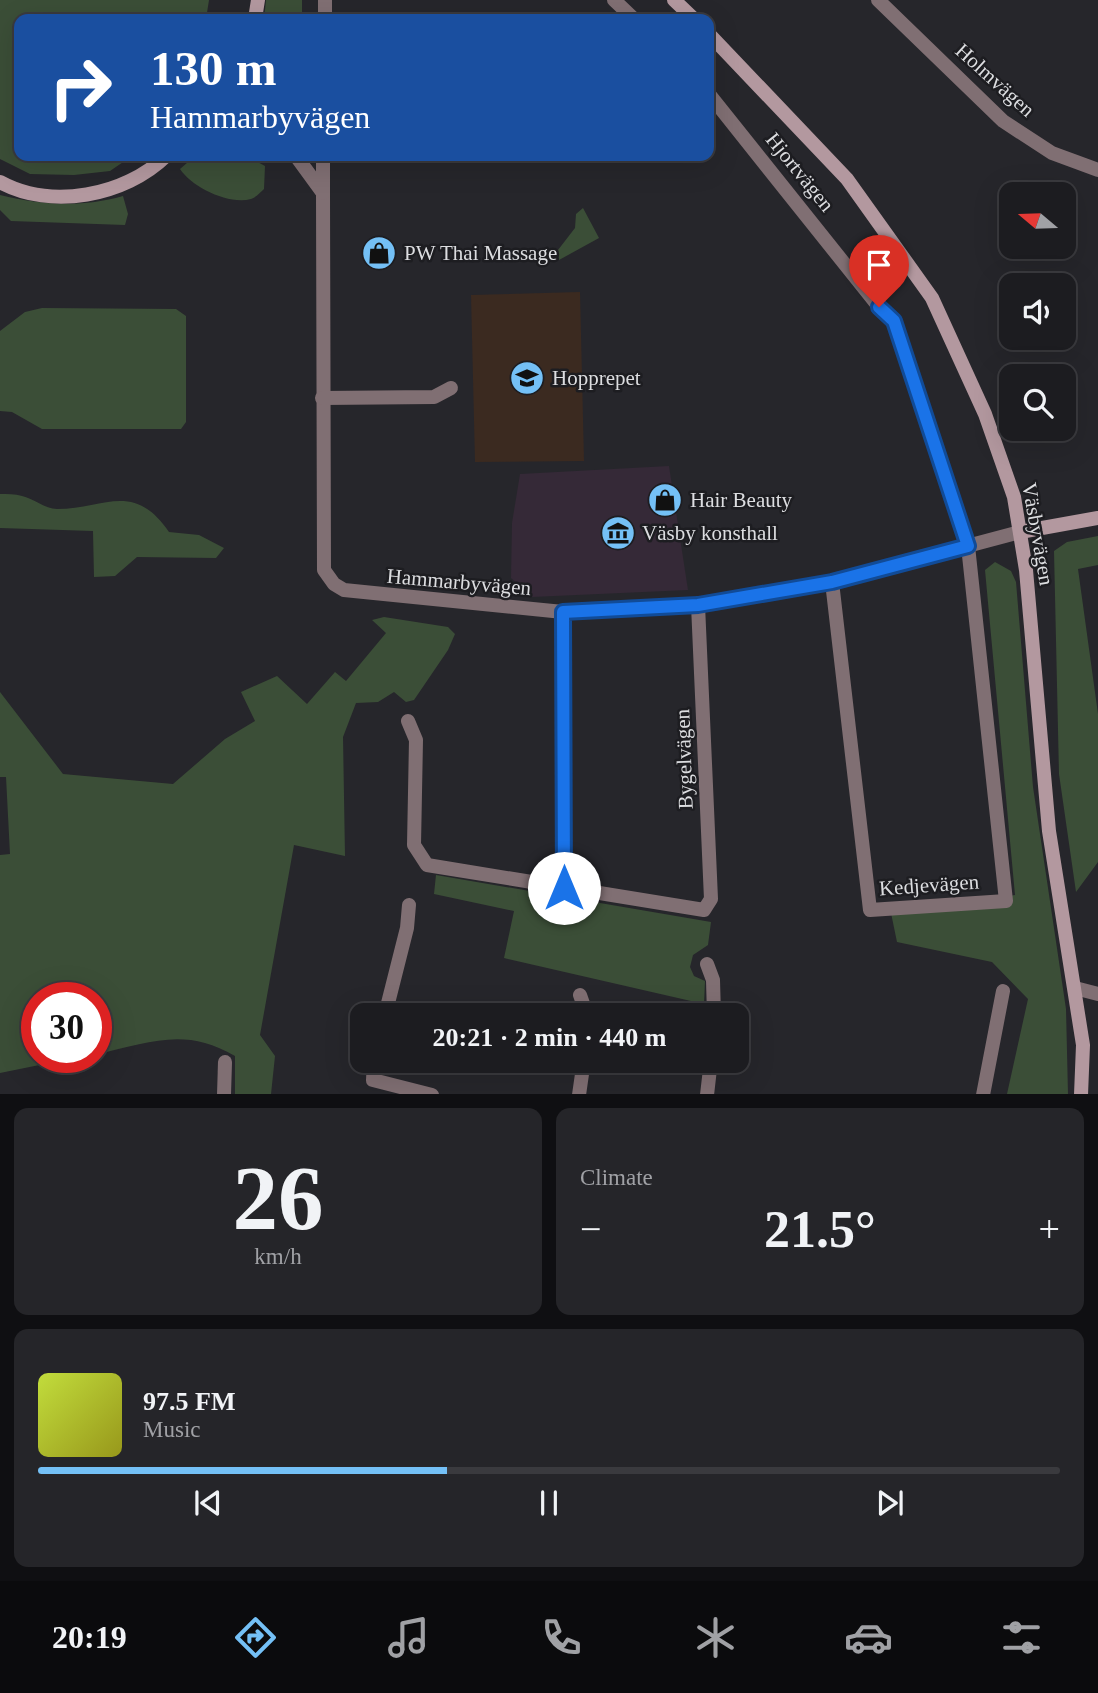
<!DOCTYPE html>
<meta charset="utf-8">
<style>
body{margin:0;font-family:"Times New Roman",serif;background:#252529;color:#f1f3f6;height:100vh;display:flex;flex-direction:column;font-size:26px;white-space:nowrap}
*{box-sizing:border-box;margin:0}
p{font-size:23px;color:#a0a1a5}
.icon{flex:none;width:38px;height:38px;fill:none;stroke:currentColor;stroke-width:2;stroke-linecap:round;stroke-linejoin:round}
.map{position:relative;height:1094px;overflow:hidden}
.panel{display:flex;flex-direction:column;gap:14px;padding:14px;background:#0f0f12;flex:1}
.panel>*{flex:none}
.top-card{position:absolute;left:14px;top:14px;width:700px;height:147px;border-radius:14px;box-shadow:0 7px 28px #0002,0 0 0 2px #3a3a3e;background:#1a4fa0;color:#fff;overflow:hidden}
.needle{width:46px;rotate:289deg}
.fabs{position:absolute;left:999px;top:182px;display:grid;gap:14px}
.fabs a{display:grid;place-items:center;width:77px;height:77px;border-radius:14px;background:#1c1c20;box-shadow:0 7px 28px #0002,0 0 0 2px #3a3a3e;font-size:35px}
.speed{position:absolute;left:21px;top:982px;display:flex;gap:14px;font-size:35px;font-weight:700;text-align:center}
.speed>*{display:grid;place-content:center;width:91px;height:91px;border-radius:50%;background:#1c1c20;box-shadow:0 7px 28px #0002,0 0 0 2px #3a3a3e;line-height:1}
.speed .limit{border:10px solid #d22;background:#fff;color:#111}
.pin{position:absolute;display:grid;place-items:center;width:60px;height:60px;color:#fff;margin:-72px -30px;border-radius:50% 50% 50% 0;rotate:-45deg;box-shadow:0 0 7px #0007}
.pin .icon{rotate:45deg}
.me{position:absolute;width:77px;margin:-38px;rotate:0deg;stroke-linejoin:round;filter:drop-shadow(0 0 5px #0008)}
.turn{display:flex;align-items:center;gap:24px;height:147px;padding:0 21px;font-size:32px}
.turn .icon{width:91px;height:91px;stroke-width:2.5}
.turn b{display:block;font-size:49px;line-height:60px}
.big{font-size:52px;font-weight:600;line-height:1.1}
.panel .widget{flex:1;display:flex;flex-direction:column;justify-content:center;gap:10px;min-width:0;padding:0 24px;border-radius:14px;background:#252529}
.panel .dial{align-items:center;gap:0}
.dial b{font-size:91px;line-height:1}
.song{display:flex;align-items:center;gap:21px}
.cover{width:84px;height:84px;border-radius:10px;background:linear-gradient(135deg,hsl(70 70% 55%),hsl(60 70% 35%))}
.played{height:7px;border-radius:4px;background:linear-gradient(90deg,#74c0f6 40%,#3a3a3e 40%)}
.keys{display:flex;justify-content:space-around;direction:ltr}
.heat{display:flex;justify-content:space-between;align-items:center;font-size:38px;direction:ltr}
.panel .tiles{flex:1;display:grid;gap:14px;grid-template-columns:1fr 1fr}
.widget:last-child{grid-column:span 2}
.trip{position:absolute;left:350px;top:1003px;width:399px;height:70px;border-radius:14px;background:#1c1c20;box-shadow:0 7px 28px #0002,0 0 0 2px #3a3a3e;font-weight:600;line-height:70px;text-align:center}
.tab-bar{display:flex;height:112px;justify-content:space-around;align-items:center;background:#0b0b0d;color:#a0a1a5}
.tab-bar .icon{width:49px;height:49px}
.tab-bar .current{color:#74c0f6}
.tab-bar b{font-size:32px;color:#f1f3f6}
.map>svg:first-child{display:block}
.commercial{fill:#352937}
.education{fill:#3b2a20}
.green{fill:#3b4e37}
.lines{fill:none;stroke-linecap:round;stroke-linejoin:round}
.street{stroke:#806f73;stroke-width:14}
.secondary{stroke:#b3989f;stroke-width:14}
.route-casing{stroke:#114b97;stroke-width:18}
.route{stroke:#1a73e8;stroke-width:12}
.labels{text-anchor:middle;stroke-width:5;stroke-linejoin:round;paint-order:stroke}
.street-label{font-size:21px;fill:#dcdde0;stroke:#1d1d21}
.poi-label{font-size:21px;fill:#dcdde0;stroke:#1d1d21;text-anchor:start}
</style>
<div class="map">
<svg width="1098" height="1095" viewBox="0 0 1098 1095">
<rect width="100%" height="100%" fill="#26262b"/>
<polygon class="commercial" points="669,466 688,590 532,597 511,578 512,523 520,474"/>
<polygon class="education" points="580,292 584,461 475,462 471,295"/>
<g class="green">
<polygon points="0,0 209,0 206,19 19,19 19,156 132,156 110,171 74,175 30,174 0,159"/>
<polygon points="266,0 302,0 302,19 264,19"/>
<path d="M195,156h52l18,10 -1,23c-3,3 -9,9 -13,10 -23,6 -59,-12 -71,-30z"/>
<path d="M0,195c42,10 81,13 123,1l5,18 -3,11 -114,-4 -11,-11z"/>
<polygon points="583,208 599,238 559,260 558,250 575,228 576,214"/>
<polygon points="42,308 176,309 186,316 186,422 181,429 42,429 12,412 0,411 0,331 25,312"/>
<path d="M0,494c7,0 15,0 22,2 11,2 23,13 35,13 48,0 76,-29 112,23l30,3 25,13 -8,10 -79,-1 -22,19 -21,1 -1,-46 -93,-3z"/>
<polygon points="1098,536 1098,565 1078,569 1098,714 1098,862 1076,892 1059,774 1054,551 1067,542"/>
<polygon points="995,562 1011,571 1016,582 1033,787 1066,1009 1068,1094 1007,1094 1028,999 992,962 897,942 891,913 1015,895 985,570"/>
<path d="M384,617l64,10 7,7 -7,16 -34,50 -8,2 -12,-10 -16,10 -22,1 -13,34 2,119 -51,-11 -34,190 15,21 -4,38h-36v-38c-51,-30 -85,-13 -139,-2v-56h-59v59h42l-79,16v-218l10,-1 -4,-77h-6v-85l63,82 110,10 52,-45 30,-18 -14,-29 36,-16 30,28 28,-32 11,9 40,-48 -14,-13z"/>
<polygon points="436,875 711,922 708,945 693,955 690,967 694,976 705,981 704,1004 504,958 514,911 434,894"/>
</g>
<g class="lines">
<g class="street">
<polyline points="614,0 634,19"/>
<polyline points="878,0 1003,121 1052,153 1098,170"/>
<polyline points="325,19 325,0"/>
<polyline points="709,94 879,307 893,321 968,546 1006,901 870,910 832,582"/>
<polyline points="296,156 323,193 324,570 334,584 344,590 563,612 698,605 832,582 1020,532"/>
<polyline points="323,193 323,156"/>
<polyline points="322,398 434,397 451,388"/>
<polyline points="563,612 564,888"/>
<polyline points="408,721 416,740 414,845 427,865 704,910 711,899 698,605"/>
<polyline points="707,964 713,980 714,1015"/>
<polyline points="1075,988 1098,994"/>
<polyline points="580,995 587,1015"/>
<polyline points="385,1015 407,928 409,905"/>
<polyline points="374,1060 373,1080 432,1095"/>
<polyline points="224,1095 225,1062"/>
<polyline points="579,1095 584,1060"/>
<polyline points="707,1095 711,1060"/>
<polyline points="983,1095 1003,991"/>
</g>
<g class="secondary">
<polyline points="674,0 694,19"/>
<polyline points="255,19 258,0"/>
<polyline points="709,34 847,179 932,298 985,414 1014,497 1026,570 1049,831 1083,1045 1081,1095"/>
<path d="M0,182c51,28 125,14 166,-26"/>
<polyline points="1020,532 1098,518"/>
</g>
</g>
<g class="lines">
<g class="route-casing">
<polyline id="route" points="564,888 563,612 698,605 832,582 968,546 894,321 879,307"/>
</g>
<use href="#route" class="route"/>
</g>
<defs>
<g id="shop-disc" transform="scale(1.75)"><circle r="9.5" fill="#74c0f6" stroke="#1d1d21"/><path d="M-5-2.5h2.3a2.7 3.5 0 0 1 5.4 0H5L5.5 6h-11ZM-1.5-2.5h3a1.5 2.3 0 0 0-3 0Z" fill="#111"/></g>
<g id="school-disc" transform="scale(1.75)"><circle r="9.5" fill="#74c0f6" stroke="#1d1d21"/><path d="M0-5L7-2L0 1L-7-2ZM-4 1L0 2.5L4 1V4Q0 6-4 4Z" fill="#111"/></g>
<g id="museum-disc" transform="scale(1.75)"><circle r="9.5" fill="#74c0f6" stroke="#1d1d21"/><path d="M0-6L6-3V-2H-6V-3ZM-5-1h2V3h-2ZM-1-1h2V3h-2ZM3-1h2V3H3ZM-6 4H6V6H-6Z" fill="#111"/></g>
</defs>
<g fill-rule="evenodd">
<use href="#shop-disc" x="379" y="253"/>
<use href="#school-disc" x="527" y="378"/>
<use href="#shop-disc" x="665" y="500"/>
<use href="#museum-disc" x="618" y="533"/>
</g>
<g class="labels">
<g class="street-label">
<text transform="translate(995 80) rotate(42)" y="7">Holmvägen</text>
<text transform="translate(800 172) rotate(51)" y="7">Hjortvägen</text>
<text transform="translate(1038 534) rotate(80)" y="7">Väsbyvägen</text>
<text transform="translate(459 582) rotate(5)" y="7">Hammarbyvägen</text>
<text transform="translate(684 759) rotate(-92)" y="7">Bygelvägen</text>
<text transform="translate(929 885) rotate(-4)" y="7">Kedjevägen</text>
</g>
<g class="poi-label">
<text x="404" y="260">PW Thai Massage</text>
<text x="552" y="385">Hopprepet</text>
<text x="690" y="507">Hair Beauty</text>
<text x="642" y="540">Väsby konsthall</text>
</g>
</g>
</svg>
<div class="fabs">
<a><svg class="needle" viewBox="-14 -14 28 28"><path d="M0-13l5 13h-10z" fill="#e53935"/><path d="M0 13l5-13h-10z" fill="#a0a1a5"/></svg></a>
<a><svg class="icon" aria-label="sound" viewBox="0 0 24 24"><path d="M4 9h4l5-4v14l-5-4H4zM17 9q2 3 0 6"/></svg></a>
<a><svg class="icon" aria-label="search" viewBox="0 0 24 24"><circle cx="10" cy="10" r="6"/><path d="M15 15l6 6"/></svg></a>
</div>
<div class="speed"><div class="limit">30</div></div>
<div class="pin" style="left:879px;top:307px;background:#d93025"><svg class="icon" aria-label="arrive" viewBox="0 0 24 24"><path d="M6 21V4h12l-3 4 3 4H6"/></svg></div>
<svg class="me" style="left:564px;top:888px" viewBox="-20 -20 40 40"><circle r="19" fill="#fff"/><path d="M0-13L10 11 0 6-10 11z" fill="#1a73e8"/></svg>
<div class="trip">20:21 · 2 min · 440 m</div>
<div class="top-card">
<div class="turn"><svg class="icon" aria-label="right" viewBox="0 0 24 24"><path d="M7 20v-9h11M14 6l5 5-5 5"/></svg><div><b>130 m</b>Hammarbyvägen</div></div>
</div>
</div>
<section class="panel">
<div class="tiles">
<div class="widget dial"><b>26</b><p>km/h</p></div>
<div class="widget"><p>Climate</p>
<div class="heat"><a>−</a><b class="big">21.5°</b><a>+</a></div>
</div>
<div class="widget">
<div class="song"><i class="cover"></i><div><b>97.5 FM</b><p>Music</p></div></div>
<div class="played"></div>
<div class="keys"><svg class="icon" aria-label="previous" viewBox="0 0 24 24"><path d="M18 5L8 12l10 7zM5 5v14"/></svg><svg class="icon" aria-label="pause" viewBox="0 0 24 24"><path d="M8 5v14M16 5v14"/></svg><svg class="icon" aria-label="next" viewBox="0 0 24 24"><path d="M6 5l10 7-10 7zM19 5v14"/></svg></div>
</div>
</div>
</section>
<nav class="tab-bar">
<b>20:19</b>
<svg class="icon current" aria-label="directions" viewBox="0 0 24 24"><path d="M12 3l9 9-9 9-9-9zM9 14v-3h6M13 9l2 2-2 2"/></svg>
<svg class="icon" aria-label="music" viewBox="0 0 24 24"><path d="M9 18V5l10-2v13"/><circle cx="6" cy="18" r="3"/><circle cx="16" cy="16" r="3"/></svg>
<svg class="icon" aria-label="phone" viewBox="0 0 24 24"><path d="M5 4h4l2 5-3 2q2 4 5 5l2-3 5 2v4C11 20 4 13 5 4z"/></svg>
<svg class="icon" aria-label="climate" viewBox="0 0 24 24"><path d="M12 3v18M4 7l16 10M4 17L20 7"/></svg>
<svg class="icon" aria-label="car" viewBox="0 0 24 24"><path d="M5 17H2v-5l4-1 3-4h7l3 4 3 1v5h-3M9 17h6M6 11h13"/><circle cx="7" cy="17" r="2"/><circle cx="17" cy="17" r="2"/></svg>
<svg class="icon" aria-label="filters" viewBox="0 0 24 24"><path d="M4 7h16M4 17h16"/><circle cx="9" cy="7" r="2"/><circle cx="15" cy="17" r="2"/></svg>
</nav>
